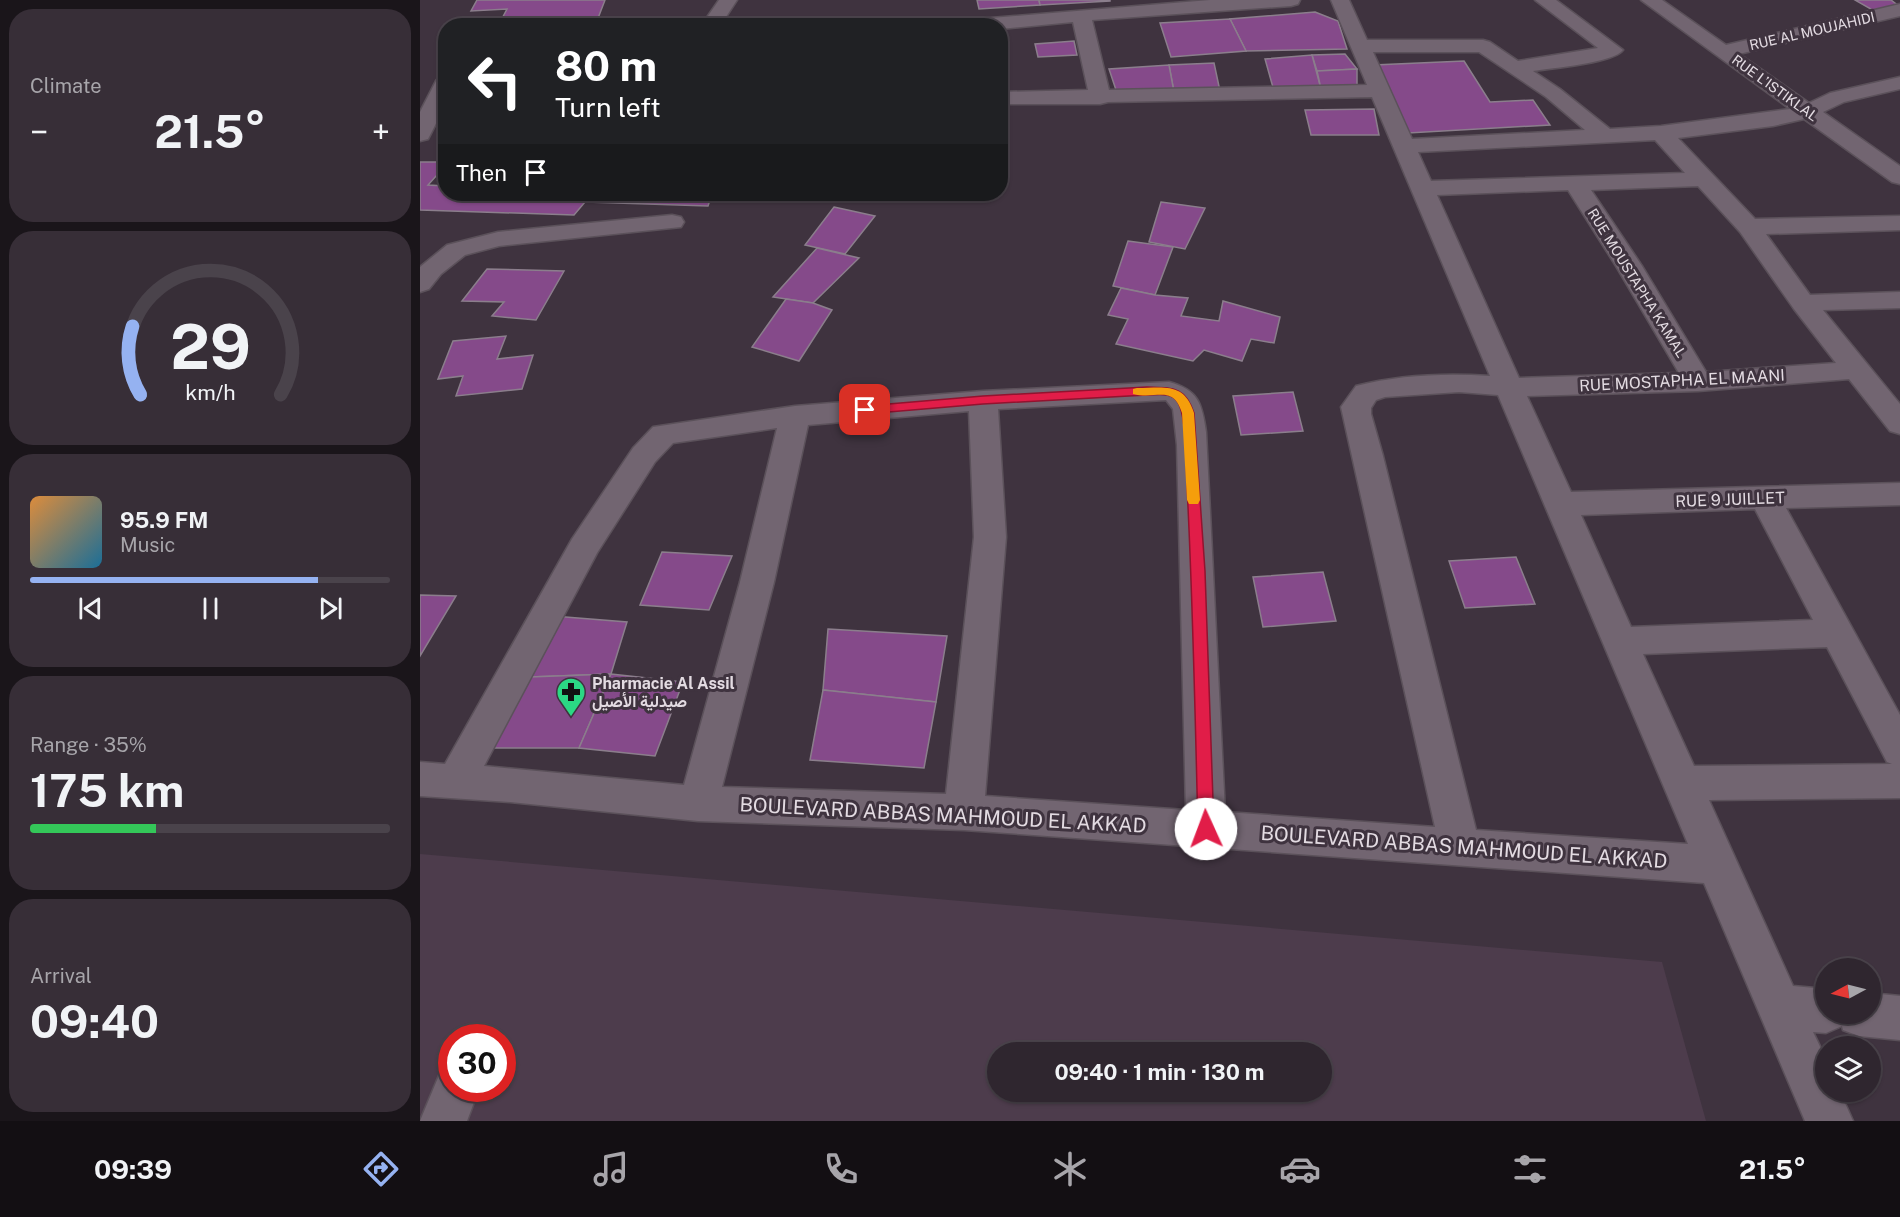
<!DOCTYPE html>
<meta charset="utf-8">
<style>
body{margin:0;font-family:"Public Sans",Vazirmatn,sans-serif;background:#372e37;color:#f1f3f6;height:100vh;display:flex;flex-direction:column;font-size:22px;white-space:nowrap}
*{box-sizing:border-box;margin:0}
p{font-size:20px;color:#a7a5aa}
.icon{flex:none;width:33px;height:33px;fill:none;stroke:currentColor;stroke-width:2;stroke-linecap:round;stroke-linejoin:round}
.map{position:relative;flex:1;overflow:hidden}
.sheet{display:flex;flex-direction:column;gap:9px;padding:9px;background:#1a151a;width:420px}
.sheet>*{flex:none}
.guide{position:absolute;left:18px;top:18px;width:570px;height:183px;border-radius:24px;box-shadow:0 2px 4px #0004,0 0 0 2px #4a434b;background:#202124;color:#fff;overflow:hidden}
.needle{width:39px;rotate:263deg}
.controls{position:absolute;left:1395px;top:958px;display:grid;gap:12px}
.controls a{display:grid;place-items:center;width:66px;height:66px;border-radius:50%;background:#2f262f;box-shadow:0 2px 4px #0004,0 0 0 2px #4a434b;font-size:30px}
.speed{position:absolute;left:18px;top:1024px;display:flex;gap:12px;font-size:30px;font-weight:700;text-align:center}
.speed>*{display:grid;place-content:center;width:78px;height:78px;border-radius:50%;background:#2f262f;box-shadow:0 2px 4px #0004,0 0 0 2px #4a434b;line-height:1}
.speed .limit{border:9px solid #d22;background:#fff;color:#111}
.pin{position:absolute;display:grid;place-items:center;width:51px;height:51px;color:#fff;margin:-26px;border-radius:12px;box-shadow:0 3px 9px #0006}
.me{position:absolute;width:66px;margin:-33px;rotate:358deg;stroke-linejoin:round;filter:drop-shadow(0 0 4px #0008)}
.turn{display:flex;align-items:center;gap:21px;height:126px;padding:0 18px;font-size:27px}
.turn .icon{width:78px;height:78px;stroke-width:2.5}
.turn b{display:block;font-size:42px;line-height:51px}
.then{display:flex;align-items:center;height:57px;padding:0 18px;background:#0003;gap:12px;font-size:22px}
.big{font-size:45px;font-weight:700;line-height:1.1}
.sheet .card{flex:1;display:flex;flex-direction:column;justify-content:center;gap:9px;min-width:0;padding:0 21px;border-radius:24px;background:#372e37}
.sheet .dial{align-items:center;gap:0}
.dial svg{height:156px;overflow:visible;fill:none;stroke:#4a434b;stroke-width:7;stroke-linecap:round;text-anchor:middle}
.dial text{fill:#f1f3f6;stroke:none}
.song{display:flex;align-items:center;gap:18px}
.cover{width:72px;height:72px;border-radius:9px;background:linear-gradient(135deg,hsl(30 70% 55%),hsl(200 70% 35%))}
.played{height:6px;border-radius:3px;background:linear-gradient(90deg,#95b2f1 80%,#4a434b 80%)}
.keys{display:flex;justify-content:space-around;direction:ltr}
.heat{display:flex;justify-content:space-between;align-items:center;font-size:33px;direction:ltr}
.charge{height:9px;border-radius:4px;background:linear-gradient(90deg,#34c759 35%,#4a434b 0)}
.trip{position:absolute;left:567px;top:1042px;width:345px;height:60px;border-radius:30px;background:#2f262f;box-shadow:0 2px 4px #0004,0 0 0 2px #4a434b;font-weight:700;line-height:60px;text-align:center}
.dock{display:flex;height:96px;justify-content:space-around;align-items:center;background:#130f13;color:#a7a5aa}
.dock .icon{width:42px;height:42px}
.dock .current{color:#95b2f1}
.dock b{font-size:27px;color:#f1f3f6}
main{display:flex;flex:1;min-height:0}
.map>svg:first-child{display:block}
.built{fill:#4d3c4c;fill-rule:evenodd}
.building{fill:#854a8a;stroke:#8b7e8c;stroke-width:1.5}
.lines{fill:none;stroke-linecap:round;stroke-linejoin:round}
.minor-casing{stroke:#5b515a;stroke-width:3}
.minor{fill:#726571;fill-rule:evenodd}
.route{fill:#e11d48;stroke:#92132f;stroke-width:1.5}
.slow{fill:#f59e0b}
.labels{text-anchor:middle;stroke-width:6;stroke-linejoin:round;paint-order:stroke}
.far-street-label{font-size:14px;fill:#e3dbe2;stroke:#3f333f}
.street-label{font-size:16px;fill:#e3dbe2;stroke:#3f333f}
.poi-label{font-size:16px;font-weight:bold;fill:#e3dbe2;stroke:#3f333f;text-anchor:start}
.near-street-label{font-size:20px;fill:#e3dbe2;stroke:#3f333f}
</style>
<main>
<section class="sheet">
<div class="card"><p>Climate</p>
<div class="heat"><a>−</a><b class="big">21.5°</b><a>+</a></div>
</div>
<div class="card dial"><svg viewBox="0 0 100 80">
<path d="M14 69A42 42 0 1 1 86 69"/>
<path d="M14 69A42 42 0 0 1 10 34" stroke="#95b2f1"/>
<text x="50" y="56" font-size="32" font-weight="700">29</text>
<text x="50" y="72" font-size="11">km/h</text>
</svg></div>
<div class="card">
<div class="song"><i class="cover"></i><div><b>95.9 FM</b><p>Music</p></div></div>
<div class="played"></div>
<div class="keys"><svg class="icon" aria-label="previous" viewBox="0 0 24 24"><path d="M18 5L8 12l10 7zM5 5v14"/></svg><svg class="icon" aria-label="pause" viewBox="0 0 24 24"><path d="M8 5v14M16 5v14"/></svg><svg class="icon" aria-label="next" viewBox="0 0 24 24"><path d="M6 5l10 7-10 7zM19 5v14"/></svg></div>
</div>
<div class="card"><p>Range · 35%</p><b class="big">175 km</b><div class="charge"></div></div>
<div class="card"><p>Arrival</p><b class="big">09:40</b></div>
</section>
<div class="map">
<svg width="1480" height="1121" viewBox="0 0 1480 1121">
<rect width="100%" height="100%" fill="#3f333f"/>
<path class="built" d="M0,854l1242,108 44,159h-1286zM32,1038h50v51h-50zM578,1053h324v39h-324z"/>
<g class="building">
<polygon points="57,0 185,0 175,26 78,26 87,9 51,11"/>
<polygon points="557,0 619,0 620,5 559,9"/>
<polygon points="619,0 690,0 690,1 620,5"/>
<polygon points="1435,0 1471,0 1480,7 1456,12"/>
<polygon points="895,12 918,21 927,49 826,51 810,19"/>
<polygon points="810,19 826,51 751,57 740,23"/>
<polygon points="654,41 657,55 618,57 615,44"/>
<polygon points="925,54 937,69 897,71 892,55"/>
<polygon points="892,55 901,89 854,91 845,59"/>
<polygon points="1044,61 1070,102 1113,100 1130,125 988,133 954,65"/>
<polygon points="794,63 800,91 754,92 749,65"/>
<polygon points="749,65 754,92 697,93 689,69"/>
<polygon points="937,69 937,89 901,89 897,71"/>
<polygon points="954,109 959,135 891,135 885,110"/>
<polygon points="0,162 26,162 26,165 8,185 26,186 26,194 292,194 288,206 165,202 154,215 0,210"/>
<polygon points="741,202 785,208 765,249 729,242"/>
<polygon points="414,207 455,216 425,254 385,245"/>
<polygon points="708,241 753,247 735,295 693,286"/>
<polygon points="397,248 439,258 393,303 353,297"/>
<polygon points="67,269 144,271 116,320 72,316 84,302 42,301"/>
<polygon points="701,288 735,295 768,298 761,316 799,321 803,301 860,317 854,343 831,339 822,361 784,350 773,361 696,344 708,319 688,315"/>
<polygon points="366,299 393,303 412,310 379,361 332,347"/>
<polygon points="86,336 77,359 113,355 102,389 36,396 43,376 18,379 33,341"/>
<polygon points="873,392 883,431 821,435 813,396"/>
<polygon points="242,552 312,556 289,610 220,605"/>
<polygon points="1096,557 1115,604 1045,608 1029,561"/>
<polygon points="903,572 916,621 843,627 833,577"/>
<polygon points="0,595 36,596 0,656"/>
<polygon points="133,616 207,622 191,674 109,677"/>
<polygon points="408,629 527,636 516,702 403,690"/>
<polygon points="191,674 159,748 69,748 109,677"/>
<polygon points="191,674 263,682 235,756 159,748"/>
<polygon points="403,690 516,702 504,768 390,760"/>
</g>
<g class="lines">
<g class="minor-casing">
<g id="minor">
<polygon points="299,0 317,0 300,26 281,26"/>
<path d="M790,0h90l-2,4 -7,2 -199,14 17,70 258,-5 -36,-85h18l18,40h116l7,2 28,19 80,-13 -63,-48h21l67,50c-9,13 -72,18 -90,21l27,18 50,40 51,-3 129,-17 -149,-109h21l64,45 174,-41v12l-161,38 70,49 21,-10 70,-16v12l-56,13 -21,10 77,54v18l-8,-2 -88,-63 -31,7 -95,12 77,81 145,-3v14l-134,4 44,61 90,-3v16l-77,2 77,94v30l-10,-3 -41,-52 -151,12 -171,5 44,96 329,-9v22l-114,3 114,207v83l-191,2 84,186 33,3v25h44v-21l30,3v44l-41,-4 -16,-6 -1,-4 -16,7 -13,-1 13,27v33h14l13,29h-48l-101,-238 -740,-53 -266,-9 -188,-19 -90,-6v-34l25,2 127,-225 61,-91 20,-21 142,-21 188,-15 186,-9c29,8 33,21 37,50l19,380 210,15 -94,-420 15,-21c43,-11 89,-13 134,-10l-118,-279 -264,5 -8,2h-100v-12l88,-2 -15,-68 -73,7v-3h-42l2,-4 7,-2zM953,52h106l67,45 39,33 -173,9zM1235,140l30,33 -254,8 -13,-29zM1278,186l42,46 54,77 42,54 -130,9 -64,-106 -51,-76zM1148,190l48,76 63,107 -160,5 -82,-183zM1039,392l39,3 190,449 -212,-14 -93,-374 -12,-42v-6l5,-8 9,-3zM746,400l7,9 4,36 9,365 -201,-14 21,-259 -8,-128zM549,411l5,126 -28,257 -224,-7 52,-205 34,-157zM357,428l-37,154 -56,203 -200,-19 113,-213 58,-91 18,-19zM1335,509l58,111 -182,7 -50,-112zM1407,647l60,115 5,2 -198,2 -51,-112z"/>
<polygon points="26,75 26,104 8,139 0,141 0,112 16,81 19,77"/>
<polygon points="252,215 261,217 264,222 261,227 79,246 45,255 21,274 9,289 0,292 0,267 27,245 78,232"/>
<polygon points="32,1068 32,1089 59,1089 47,1121 0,1121 20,1073"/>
</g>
</g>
<use href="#minor" class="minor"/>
</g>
<path class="route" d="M727,387c26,1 38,-1 47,26l11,158 9,258 -2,6 -6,2 -6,-2 -2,-6c-3,-114 -5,-228 -11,-342 -1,-19 0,-73 -10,-86 -6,-9 -20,-6 -30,-6l-164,9 -118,10 -6,-4 6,-4 118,-10z"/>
<path class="slow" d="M717,388c28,0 47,-6 57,25l6,87 -2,4h-9l-2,-4 -5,-87c-9,-29 -26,-13 -49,-19v-5z"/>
<defs>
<g id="pharmacy-pin" transform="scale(1.5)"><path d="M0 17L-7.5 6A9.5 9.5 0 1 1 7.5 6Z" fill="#2bd884" stroke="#3f333f"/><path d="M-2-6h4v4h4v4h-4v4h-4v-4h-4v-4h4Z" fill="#111"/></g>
</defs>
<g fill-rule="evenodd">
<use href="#pharmacy-pin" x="151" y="692"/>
</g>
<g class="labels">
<g class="far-street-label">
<text transform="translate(1392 31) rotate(-13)" y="5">RUE AL MOUJAHIDI</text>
<text transform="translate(1355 88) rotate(36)" y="5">RUE L’ISTIKLAL</text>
<text transform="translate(1217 283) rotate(58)" y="5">RUE MOUSTAPHA KAMAL</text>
</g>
<g class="street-label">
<text transform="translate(1262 380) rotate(-3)" y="6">RUE MOSTAPHA EL MAANI</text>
<text transform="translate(1310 499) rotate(-2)" y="6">RUE 9 JUILLET</text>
</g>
<g class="poi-label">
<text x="172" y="689">Pharmacie Al Assil<tspan x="172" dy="18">صيدلية الأصيل</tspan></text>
</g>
<g class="near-street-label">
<text transform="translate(523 815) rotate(3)" y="7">BOULEVARD ABBAS MAHMOUD EL AKKAD</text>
<text transform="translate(1044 847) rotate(4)" y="7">BOULEVARD ABBAS MAHMOUD EL AKKAD</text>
</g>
</g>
</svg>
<div class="controls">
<a><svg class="needle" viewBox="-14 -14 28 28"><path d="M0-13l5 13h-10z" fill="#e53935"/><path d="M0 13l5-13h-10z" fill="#a7a5aa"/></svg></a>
<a><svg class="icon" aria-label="layers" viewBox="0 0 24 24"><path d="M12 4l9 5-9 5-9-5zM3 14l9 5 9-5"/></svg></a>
</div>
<div class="speed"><div class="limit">30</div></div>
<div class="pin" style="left:445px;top:410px;background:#d93025"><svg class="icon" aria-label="arrive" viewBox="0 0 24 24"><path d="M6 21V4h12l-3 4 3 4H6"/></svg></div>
<svg class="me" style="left:786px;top:829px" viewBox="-20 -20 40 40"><circle r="19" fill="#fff"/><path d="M0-13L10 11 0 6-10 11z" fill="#e11d48"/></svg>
<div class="trip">09:40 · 1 min · 130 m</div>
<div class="guide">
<div class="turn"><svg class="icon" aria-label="left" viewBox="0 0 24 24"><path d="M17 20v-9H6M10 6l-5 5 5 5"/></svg><div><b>80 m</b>Turn left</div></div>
<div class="then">Then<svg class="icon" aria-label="arrive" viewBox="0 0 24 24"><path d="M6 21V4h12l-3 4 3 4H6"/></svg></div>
</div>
</div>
</main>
<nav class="dock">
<b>09:39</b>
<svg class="icon current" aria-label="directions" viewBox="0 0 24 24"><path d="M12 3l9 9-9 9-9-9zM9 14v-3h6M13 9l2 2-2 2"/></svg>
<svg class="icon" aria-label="music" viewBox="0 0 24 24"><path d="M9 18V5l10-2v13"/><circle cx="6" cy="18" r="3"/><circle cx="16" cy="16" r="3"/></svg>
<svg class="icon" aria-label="phone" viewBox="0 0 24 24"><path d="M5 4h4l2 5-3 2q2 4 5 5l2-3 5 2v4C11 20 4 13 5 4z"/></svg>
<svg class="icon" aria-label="climate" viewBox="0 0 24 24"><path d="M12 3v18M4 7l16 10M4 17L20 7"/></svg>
<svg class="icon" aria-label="car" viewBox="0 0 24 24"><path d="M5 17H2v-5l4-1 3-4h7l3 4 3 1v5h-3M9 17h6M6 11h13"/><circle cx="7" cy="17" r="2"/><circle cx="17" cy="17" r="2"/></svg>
<svg class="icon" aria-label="filters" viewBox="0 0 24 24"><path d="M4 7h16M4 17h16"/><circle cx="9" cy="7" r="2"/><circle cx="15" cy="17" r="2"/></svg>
<b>21.5°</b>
</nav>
